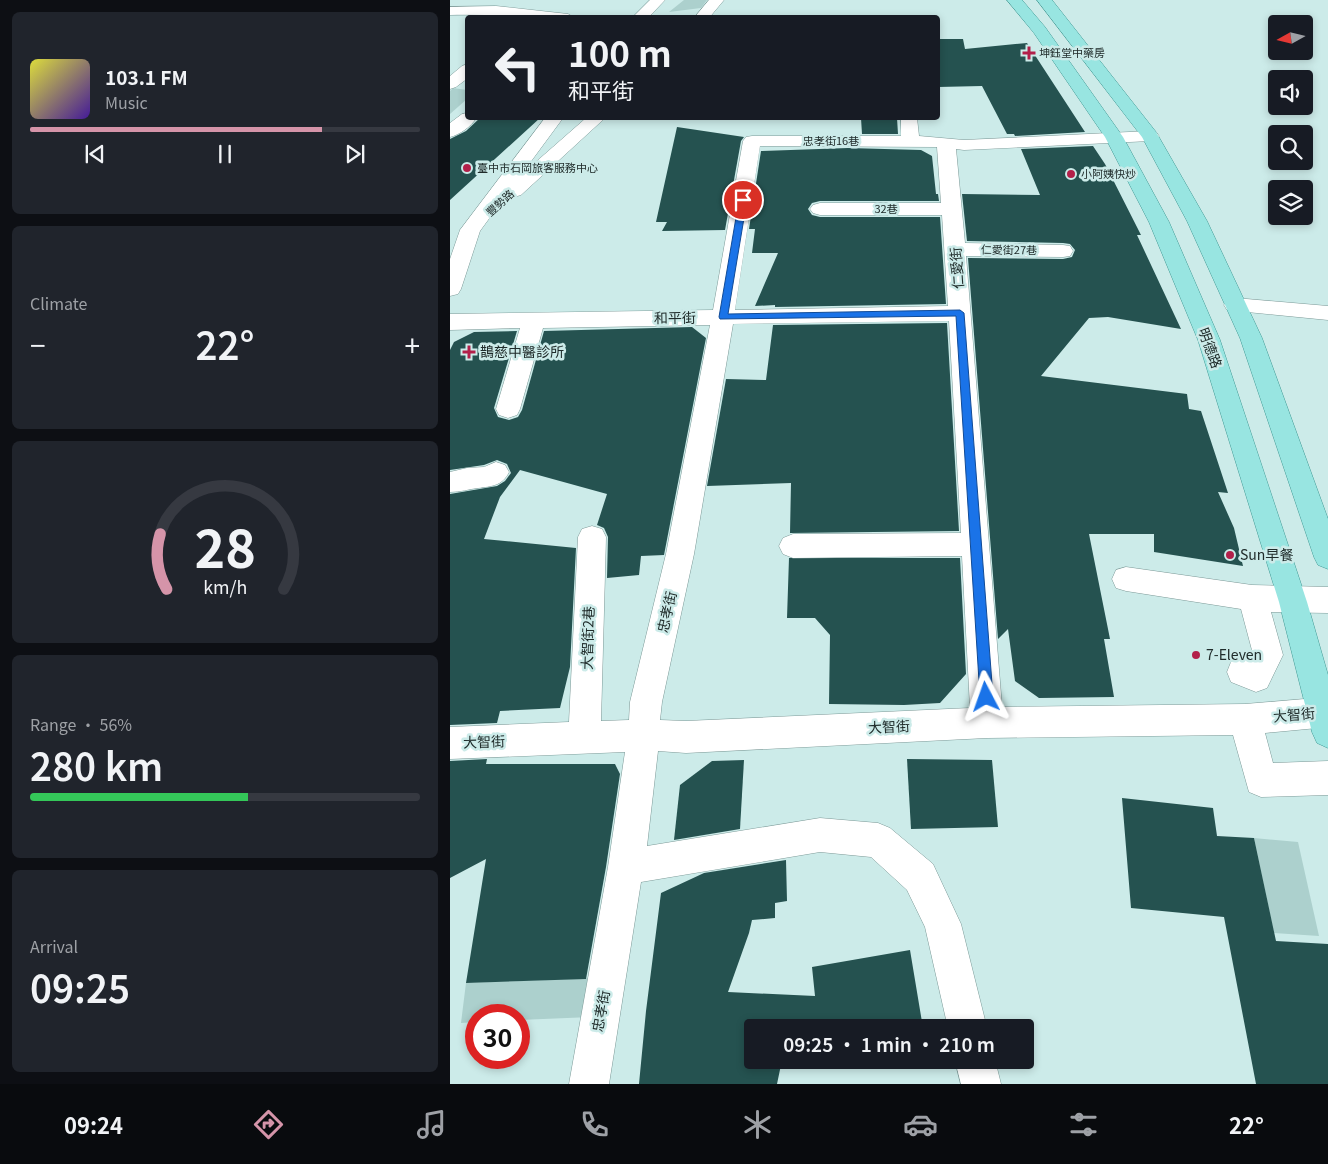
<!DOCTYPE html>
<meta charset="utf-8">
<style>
body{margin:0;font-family:Georgia,"Noto Sans TC",serif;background:#20242c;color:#f1f3f6;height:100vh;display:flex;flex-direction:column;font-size:19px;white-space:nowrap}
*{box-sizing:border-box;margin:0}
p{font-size:16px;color:#9ea1a6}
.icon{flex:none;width:28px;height:28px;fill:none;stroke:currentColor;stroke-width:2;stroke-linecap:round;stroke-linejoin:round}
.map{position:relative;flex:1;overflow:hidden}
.details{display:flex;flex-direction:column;gap:12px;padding:12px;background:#0d0f14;width:450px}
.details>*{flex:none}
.top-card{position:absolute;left:15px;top:15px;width:475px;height:105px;border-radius:5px;box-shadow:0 2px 8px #0003;background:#171b24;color:#f1f3f6;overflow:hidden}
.needle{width:32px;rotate:262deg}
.buttons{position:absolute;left:818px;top:15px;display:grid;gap:10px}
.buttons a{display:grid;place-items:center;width:45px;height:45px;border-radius:5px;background:#171b24;box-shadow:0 2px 8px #0003;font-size:25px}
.speed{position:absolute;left:15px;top:1004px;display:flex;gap:10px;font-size:25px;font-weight:700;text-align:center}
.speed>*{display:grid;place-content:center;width:65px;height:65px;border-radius:50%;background:#171b24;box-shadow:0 2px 8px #0003;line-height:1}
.speed .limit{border:8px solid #d22;background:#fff;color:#111}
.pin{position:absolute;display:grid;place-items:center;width:42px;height:42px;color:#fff;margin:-21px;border:2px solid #fff;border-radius:50%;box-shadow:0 1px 5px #0007}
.me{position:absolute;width:55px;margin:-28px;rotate:356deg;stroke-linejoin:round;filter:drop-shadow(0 0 4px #0008)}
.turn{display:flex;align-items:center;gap:18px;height:105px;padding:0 20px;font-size:22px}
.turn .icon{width:65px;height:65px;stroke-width:2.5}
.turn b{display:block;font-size:35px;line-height:42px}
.big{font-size:38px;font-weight:600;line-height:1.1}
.details .tile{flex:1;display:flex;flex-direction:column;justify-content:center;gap:8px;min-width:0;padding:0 18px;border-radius:8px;background:#20242c}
.details .dial{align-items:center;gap:0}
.dial svg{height:130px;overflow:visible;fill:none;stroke:#363941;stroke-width:7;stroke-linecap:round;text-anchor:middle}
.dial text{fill:#f1f3f6;stroke:none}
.song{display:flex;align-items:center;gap:15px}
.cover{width:60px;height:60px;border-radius:8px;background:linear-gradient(135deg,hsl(60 70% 55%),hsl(260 70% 35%))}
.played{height:5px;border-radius:2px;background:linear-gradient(90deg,#d594a9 75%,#363941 75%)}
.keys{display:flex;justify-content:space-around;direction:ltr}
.heat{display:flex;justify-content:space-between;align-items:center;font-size:28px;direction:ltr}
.charge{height:8px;border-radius:4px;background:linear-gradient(90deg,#34c759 56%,#363941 0)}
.trip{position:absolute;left:294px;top:1019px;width:290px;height:50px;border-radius:5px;background:#171b24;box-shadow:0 2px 8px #0003;font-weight:600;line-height:50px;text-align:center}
.dock{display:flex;height:80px;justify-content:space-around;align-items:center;background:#090b0e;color:#9ea1a6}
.dock .icon{width:35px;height:35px}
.dock .on{color:#d594a9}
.dock b{font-size:22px;color:#f1f3f6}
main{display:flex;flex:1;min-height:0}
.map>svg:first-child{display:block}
.green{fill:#acd0cd}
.building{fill:#255250}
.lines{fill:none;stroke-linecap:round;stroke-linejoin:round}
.minor-casing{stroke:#7c9997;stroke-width:1}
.major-casing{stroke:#419994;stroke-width:1}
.minor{fill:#fff;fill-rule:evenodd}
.major{fill:#98e5e1;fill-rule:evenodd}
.route{fill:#1a73e8;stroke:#114b97}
.poi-dot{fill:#b2204a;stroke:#ccebe9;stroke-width:2}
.labels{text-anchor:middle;stroke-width:5;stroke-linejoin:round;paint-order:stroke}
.far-poi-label{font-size:11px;fill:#202c2b;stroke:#ccebe9;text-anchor:start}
.far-street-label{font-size:11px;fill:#202c2b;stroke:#ccebe9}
.street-label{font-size:14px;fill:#202c2b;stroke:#ccebe9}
.poi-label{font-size:14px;fill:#202c2b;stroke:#ccebe9;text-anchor:start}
</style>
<main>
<section class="details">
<div class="tile">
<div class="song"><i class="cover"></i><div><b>103.1 FM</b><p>Music</p></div></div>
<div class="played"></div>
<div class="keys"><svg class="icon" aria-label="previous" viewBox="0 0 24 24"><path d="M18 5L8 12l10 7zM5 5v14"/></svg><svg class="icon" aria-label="pause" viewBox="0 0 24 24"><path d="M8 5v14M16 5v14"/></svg><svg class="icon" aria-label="next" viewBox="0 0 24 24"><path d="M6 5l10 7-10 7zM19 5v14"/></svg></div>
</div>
<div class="tile"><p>Climate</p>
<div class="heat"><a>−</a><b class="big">22°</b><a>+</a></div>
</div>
<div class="tile dial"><svg viewBox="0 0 100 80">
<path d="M14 69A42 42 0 1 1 86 69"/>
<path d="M14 69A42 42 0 0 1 10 35" stroke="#d594a9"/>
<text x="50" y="56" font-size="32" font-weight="700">28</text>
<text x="50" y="72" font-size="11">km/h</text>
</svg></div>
<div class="tile"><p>Range · 56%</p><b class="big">280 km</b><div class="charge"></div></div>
<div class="tile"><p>Arrival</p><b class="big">09:25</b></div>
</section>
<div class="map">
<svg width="878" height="1084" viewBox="0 0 878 1084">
<rect width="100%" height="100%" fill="#ccebe9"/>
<g class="green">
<polygon points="234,0 257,0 251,8 219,12"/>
<polygon points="3,88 17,90 17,99 0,114 0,91"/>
<polygon points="804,838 848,842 869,936 824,933"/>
<polygon points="147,978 141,1017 69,1020 69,1015 26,1015 26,1022 11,1023 16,983"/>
</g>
<g class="building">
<polygon points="488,39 513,39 515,49 577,43 635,132 565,136 564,134 557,134 532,86 488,87"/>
<polygon points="30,118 90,118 0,200 0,139 16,131"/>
<polygon points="411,118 447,118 448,134 412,134"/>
<polygon points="227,127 294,137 291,141 275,230 212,231 217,222 206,222"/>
<polygon points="643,146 655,164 691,235 687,235 731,329 658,317 639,318 591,376 737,394 739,409 751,411 778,493 768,492 784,528 793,566 704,552 704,534 639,534 660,639 654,639 664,697 589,698 565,681 558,629 548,639 518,258 613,259 622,257 625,250 620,244 613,243 517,241 512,194 590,195 571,149"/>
<polygon points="398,148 471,150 482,156 486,194 488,194 489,201 370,201 362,203 358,209 362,215 370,217 490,217 496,304 325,307 325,305 305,306 328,253 302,253 305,229 299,229 311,151"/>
<polygon points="497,323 509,531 340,533 341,483 257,486 276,379 316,380 323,325"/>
<polygon points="242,327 256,338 214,555 191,556 189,575 157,578 158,537 154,528 147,525 157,494 70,470 50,497 34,539 126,548 120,667 110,708 50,711 47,723 0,725 0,494 47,486 55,481 61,473 57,464 47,460 34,465 0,470 0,350 4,342 24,332 67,331 44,408 48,417 59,420 68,417 72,410 94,331"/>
<polygon points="339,558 510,558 516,674 490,703 454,705 379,704 380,635 365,618 337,618"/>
<polygon points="37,759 36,764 165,764 170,774 156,867 136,979 16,983 36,859 0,878 0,761"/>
<polygon points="457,759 542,760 548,827 461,829"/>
<polygon points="294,760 290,829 224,840 230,785 262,761"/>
<polygon points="672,798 763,808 767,836 804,838 826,941 878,944 878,1084 806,1084 774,917 681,908"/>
<polygon points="336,860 337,901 325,903 325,918 302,920 299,933 278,992 365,996 362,967 460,950 473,1028 302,1028 302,1060 332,1060 327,1084 189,1084 196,1011 211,893 254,873"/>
</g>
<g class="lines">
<g class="minor-casing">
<g id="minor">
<polygon points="200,0 215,0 198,18 182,18"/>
<polygon points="259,0 274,0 259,18 244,18"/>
<path d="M46,6l72,8 7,4c-42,0 -83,-4 -125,-3v-8z"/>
<polygon points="18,64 18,78 6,87 0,89 0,76 12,66"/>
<path d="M18,113v5h8c-4,8 -17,17 -26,19v-14l12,-9z"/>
<polygon points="95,118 113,118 71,175 136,118 155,118 71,195 64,197 57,194 30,231 11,289 8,294 0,296 0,259 10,230"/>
<path d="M451,118h16l2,18 45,4 186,-9 6,1 3,4 -3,4 -6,1 -186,9 -8,-1 9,94 98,2 7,1 3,5 -3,5 -7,1 -97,-1 36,451 243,-3 83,-7v30l-63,6 8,30 55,-2v34l-67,2 -12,-5 -16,-57 -246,3 -301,15 -28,-2 -11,95 173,-28 58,5 12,5 43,36 28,60 26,104h-39l-23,-101 -18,-37 -36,-33 -51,-5 -179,30 -32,202h-40l39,-217 17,-115 -175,7v-32l119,-5 9,-185 4,-8 10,-3 10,3 4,8 -5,184 28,-1 1,-18 36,-148 44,-229 -167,3 -23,81 -3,6 -9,3 -9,-3 -3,-6 24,-81 -70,2v-16l263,-4 30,-169 3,-4 6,-1h149zM310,146l177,1 4,56h-121l-7,2 -3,4 3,4 7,2h122l6,91 -213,4zM499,321l12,212 -168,1 -10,4 -4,8 4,8 10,4 169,-2 8,152 -284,13 -26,-1 2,-18 32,-148 39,-230z"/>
<polygon points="785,298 878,306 878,320 777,310 774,305 777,300"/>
<path d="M46,462l9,3 4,7c-7,14 -17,14 -31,16 -9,1 -18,4 -28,4v-20l17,-4 17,-1z"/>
<polygon points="676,567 802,585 878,587 878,613 821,612 833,655 817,688 806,692 781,682 777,672 781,662 792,658 799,660 803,654 791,609 676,591 666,588 662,579 666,570"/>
<polygon points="505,1060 545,1060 551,1084 511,1084"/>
</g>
</g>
<g class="major-casing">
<g id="major">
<polygon points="557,0 572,0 595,27 673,137 719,222 770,340 857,602 878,675 878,748 867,743 862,732 829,602 748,340 699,222 655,137 584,33"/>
<polygon points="587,0 602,0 706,132 757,221 812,338 878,519 878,569 868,565 864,557 790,338 737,221 692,137"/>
</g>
</g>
<use href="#minor" class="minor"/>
<use href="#major" class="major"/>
</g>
<polygon class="route" points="293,197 297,200 278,314 510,310 514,313 543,697 541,701 536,703 532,701 530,697 506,316 270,319 269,317 289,200"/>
<g class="poi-dot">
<path d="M576.5 45.5h5v5h5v5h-5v5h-5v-5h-5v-5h5z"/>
<circle cx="17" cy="168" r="5"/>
<circle cx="621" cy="174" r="5"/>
<path d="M16.5 344.5h5v5h5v5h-5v5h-5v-5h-5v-5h5z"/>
<circle cx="780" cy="555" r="5"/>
<circle cx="746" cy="655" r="5"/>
</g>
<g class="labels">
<g class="far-poi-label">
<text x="589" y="57">坤鈺堂中藥房</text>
<text x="27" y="172">臺中市石岡旅客服務中心</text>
<text x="631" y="178">小阿姨快炒</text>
</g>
<g class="far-street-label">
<text x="381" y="145">忠孝街16巷</text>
<text transform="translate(50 203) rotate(-42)" y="4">豐勢路</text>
<text x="436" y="213">32巷</text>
<text transform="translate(559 250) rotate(1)" y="4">仁愛街27巷</text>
</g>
<g class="street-label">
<text transform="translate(507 268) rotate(-94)" y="5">仁愛街</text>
<text transform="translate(225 318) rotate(-1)" y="5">和平街</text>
<text transform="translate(760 348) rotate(70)" y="5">明德路</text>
<text transform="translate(217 612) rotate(-77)" y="5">忠孝街</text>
<text transform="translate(138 638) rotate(-88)" y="5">大智街2巷</text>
<text transform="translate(844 715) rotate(-5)" y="5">大智街</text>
<text transform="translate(439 727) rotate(-3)" y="5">大智街</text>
<text transform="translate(34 742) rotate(-2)" y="5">大智街</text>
<text transform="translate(151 1011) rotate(-80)" y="5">忠孝街</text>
</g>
<g class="poi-label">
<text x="30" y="357">鵲慈中醫診所</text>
<text x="790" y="560">Sun早餐</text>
<text x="756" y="660">7-Eleven</text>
</g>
</g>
</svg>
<div class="buttons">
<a><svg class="needle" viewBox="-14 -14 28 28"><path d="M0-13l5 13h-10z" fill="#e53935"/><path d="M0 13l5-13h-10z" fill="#9ea1a6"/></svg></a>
<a><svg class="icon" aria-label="sound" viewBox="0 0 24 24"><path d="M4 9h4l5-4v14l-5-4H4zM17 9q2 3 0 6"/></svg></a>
<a><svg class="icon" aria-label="search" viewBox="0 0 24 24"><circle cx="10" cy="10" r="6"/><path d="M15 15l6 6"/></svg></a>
<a><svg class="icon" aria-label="layers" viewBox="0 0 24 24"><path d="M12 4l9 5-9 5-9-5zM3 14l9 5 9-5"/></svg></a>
</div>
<div class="speed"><div class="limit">30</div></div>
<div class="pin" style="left:293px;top:200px;background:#d93025"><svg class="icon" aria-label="arrive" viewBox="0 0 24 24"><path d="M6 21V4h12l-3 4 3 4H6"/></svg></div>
<svg class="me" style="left:536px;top:697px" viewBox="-20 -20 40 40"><path d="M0-17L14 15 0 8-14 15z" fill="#1a73e8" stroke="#fff" stroke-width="4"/></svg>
<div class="trip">09:25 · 1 min · 210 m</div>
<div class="top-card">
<div class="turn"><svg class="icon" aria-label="left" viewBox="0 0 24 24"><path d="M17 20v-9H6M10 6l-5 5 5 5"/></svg><div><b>100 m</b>和平街</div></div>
</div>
</div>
</main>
<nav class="dock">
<b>09:24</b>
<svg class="icon on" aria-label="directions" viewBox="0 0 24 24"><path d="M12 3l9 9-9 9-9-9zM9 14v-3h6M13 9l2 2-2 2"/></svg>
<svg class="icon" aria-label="music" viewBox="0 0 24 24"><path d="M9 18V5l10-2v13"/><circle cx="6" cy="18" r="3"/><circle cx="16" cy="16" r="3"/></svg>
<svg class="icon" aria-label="phone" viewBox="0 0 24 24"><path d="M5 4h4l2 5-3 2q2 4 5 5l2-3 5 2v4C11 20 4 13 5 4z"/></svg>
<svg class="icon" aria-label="climate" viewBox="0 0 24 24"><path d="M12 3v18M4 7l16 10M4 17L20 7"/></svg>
<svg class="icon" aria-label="car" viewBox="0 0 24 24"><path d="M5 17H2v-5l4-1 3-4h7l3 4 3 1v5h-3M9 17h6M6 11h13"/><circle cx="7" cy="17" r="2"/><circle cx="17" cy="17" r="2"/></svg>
<svg class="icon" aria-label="filters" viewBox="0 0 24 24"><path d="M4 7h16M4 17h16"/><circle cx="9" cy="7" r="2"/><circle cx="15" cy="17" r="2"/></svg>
<b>22°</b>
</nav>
